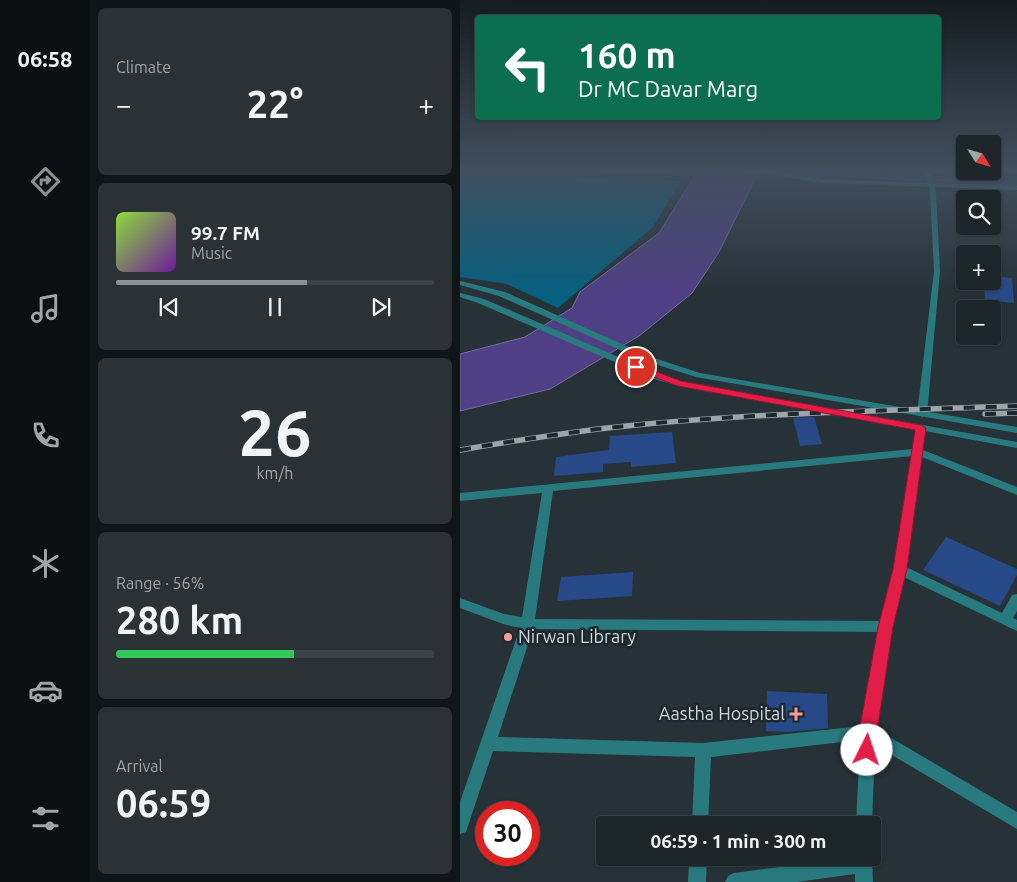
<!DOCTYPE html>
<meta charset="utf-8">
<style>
body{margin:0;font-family:Ubuntu,sans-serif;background:#2a3236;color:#f1f3f6;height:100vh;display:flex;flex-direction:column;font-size:19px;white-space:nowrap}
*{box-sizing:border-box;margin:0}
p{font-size:16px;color:#a0a5a8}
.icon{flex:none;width:28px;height:28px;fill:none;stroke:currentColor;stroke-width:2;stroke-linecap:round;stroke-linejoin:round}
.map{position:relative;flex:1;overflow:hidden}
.sheet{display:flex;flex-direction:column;gap:8px;padding:8px;background:#101517;width:370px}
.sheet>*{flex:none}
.hud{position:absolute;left:15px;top:15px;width:466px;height:105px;border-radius:5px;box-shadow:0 1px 4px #0004,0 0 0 1px #3b4347;background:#0b6e4f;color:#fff;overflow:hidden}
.needle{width:32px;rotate:127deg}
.fabs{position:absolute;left:496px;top:135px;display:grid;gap:10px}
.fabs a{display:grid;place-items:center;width:45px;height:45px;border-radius:5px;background:#1d262a;box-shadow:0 1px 4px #0004,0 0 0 1px #3b4347;font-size:25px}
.speed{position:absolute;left:15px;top:801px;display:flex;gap:10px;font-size:25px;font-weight:700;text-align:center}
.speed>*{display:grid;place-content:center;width:65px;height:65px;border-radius:50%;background:#1d262a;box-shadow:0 1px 4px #0004,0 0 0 1px #3b4347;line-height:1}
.speed .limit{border:8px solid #d22;background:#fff;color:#111}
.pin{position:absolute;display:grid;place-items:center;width:42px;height:42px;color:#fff;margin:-21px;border:2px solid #fff;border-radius:50%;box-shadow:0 1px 5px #0007}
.me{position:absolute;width:55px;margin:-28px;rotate:4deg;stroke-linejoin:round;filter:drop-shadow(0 0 4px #0008)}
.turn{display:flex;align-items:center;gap:18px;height:105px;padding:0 20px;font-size:22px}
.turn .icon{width:65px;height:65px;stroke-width:2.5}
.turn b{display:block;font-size:35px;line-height:42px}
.big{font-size:38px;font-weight:600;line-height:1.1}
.sheet .card{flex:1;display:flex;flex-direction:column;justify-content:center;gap:8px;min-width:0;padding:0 18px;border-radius:8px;background:#2a3236}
.sheet .dial{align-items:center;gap:0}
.dial b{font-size:65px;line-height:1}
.song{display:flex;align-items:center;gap:15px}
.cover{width:60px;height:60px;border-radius:8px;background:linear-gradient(135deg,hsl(90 70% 55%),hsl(280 70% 35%))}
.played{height:5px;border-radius:2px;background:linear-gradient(90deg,#8c9099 60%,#3b4347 60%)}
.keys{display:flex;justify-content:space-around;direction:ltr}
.heat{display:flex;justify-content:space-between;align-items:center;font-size:28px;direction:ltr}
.charge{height:8px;border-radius:4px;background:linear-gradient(90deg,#34c759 56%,#3b4347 0)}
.trip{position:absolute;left:136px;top:816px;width:285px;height:50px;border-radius:5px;background:#1d262a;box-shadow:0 1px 4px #0004,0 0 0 1px #3b4347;font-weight:600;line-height:50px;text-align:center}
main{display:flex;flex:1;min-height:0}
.menu{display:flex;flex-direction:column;width:90px;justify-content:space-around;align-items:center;background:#0c0f11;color:#a0a5a8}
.menu .icon{width:35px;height:35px}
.menu .selected{color:#8c9099}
.menu b{font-size:22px;color:#f1f3f6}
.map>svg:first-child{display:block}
.green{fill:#075f7f}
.water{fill:#4f3f84;stroke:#756d9e}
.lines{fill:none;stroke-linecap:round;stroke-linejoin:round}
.canal{fill:#4f3f84;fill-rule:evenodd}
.building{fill:#274987}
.minor{fill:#297a7f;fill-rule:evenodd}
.tertiary{fill:#297a7f;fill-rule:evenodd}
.rail-casing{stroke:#9ca5aa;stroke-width:5.5}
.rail{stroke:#1d282e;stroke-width:4;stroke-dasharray:11;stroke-linecap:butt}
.route{fill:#e11d48;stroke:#92132f}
.poi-dot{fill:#f59b98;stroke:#1d282e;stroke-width:2}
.labels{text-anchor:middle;stroke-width:5;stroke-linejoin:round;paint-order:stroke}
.near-poi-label{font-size:18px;fill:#cfd7db;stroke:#1d282e;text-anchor:start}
</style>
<main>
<nav class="menu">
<b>06:58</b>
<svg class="icon selected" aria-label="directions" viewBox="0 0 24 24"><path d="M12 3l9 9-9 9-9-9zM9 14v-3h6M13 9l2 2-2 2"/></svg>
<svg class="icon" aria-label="music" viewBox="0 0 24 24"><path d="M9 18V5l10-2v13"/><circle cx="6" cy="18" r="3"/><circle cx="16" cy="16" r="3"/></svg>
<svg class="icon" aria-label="phone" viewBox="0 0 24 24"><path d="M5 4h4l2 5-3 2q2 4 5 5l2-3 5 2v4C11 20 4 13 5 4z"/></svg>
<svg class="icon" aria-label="climate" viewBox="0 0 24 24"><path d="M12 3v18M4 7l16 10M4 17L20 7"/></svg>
<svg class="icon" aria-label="car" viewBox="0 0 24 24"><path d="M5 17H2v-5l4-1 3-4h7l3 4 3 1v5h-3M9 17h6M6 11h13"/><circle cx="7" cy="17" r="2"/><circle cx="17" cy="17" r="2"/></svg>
<svg class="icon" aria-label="filters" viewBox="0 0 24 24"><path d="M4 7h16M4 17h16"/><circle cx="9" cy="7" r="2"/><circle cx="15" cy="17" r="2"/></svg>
</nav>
<section class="sheet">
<div class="card"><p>Climate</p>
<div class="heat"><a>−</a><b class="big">22°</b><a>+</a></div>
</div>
<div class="card">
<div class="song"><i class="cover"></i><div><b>99.7 FM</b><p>Music</p></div></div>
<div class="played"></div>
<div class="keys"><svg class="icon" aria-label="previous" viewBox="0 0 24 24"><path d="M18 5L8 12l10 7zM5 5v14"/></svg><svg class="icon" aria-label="pause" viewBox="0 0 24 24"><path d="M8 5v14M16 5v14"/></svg><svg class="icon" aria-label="next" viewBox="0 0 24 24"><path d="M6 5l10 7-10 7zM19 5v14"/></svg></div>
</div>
<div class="card dial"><b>26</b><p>km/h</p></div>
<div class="card"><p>Range · 56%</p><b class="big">280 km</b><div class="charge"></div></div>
<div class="card"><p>Arrival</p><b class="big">06:59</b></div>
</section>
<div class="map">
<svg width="557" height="882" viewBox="0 0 557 882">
<rect width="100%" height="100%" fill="#273238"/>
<polygon class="green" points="0,173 0,172 221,181 193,227 98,308 47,284 0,277"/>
<polygon class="water" points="239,169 300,169 259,252 232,293 179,336 90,389 0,411 0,354 65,337 112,308 120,292 199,233"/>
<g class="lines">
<polygon class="canal" points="261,169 325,169 557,180 557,186 265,172"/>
</g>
<g class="building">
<polygon points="532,276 552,278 554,303 525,300 524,281 532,281"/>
<polygon points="354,417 362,444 340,446 333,418"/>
<polygon points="212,432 216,463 171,467 171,462 143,464 143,472 94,476 96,457 149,450 150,436"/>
<polygon points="486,537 557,569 557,575 540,606 463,570"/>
<polygon points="173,572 172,596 97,601 101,577"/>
<polygon points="307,691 367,694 368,728 327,732 306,731"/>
</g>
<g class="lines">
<g class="minor">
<polygon points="462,169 467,169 472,176 476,192 480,271 467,414 462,417 457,414 474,271 470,192 466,176"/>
<path d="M461,425l5,3 -3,22 94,37v8l-95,-38 -16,110 96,46 10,-18 5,-1v17l-4,7 4,2v11l-113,-54 -12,50 -16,102 141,83v17l-142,-84 -3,80h-16l4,-85 -149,17 -3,68h-16l3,-68 -202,-6 -27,81 -6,2v-32l60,-174 -17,-4 -43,-16v-10l44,16 18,3 20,-124 -82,8v-8l453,-44 3,-21zM452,456l-18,113 -14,52 -345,-2 18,-128zM73,629l344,3 -15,94 -159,17 -205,-6z"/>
<polygon points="229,858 247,858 246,882 228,882"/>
<polygon points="387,858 412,858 413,882 395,882 395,874 337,882 265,882 268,876 274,873"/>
</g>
<g class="tertiary">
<polygon points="111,169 226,169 183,174"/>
<polygon points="231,169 321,172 362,179 557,186 557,190 362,183 321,176"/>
<polygon points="0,281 45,292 191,357 240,373 557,427 557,433 236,377 185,361 39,296 0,285"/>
<polygon points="0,293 24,299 200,375 219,381 557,442 557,448 215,385 194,379 18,303 0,297"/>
</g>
<g class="rail-casing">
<g id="rail">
<polyline points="525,414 557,413"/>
<path d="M0,450c46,-8 92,-15 138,-21 139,-16 279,-18 419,-23"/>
</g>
</g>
<use href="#rail" class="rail"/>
</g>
<linearGradient id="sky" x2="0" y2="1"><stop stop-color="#151c1f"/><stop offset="0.58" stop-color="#414f5e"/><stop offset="1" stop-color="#414f5e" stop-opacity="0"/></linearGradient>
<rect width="557" height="293" fill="url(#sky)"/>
<polygon class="route" points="176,364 221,381 461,425 466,428 447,569 433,627 417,732 416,750 413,756 407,759 401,756 398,750 399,732 418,627 433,569 455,430 218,386 172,369 172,365"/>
<g class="poi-dot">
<circle cx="48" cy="637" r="5"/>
<path d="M333.5 706.5h5v5h5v5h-5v5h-5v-5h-5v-5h5z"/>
</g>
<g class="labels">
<g class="near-poi-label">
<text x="58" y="643">Nirwan Library</text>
<text x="325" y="720" text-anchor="end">Aastha Hospital</text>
</g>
</g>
</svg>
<div class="fabs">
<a><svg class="needle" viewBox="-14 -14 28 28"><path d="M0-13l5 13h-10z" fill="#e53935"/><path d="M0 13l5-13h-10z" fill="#a0a5a8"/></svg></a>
<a><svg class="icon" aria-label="search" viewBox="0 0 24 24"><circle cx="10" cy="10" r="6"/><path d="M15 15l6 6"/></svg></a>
<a>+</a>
<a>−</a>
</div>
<div class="speed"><div class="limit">30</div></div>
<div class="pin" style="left:176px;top:367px;background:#d93025"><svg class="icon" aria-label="arrive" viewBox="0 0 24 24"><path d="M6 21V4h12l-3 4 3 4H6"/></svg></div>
<svg class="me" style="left:407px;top:750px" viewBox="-20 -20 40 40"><circle r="19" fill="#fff"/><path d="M0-13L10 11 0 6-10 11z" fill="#e11d48"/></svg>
<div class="trip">06:59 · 1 min · 300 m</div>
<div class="hud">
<div class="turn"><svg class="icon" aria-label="left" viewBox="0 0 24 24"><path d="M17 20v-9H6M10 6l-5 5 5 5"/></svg><div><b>160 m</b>Dr MC Davar Marg</div></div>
</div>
</div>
</main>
